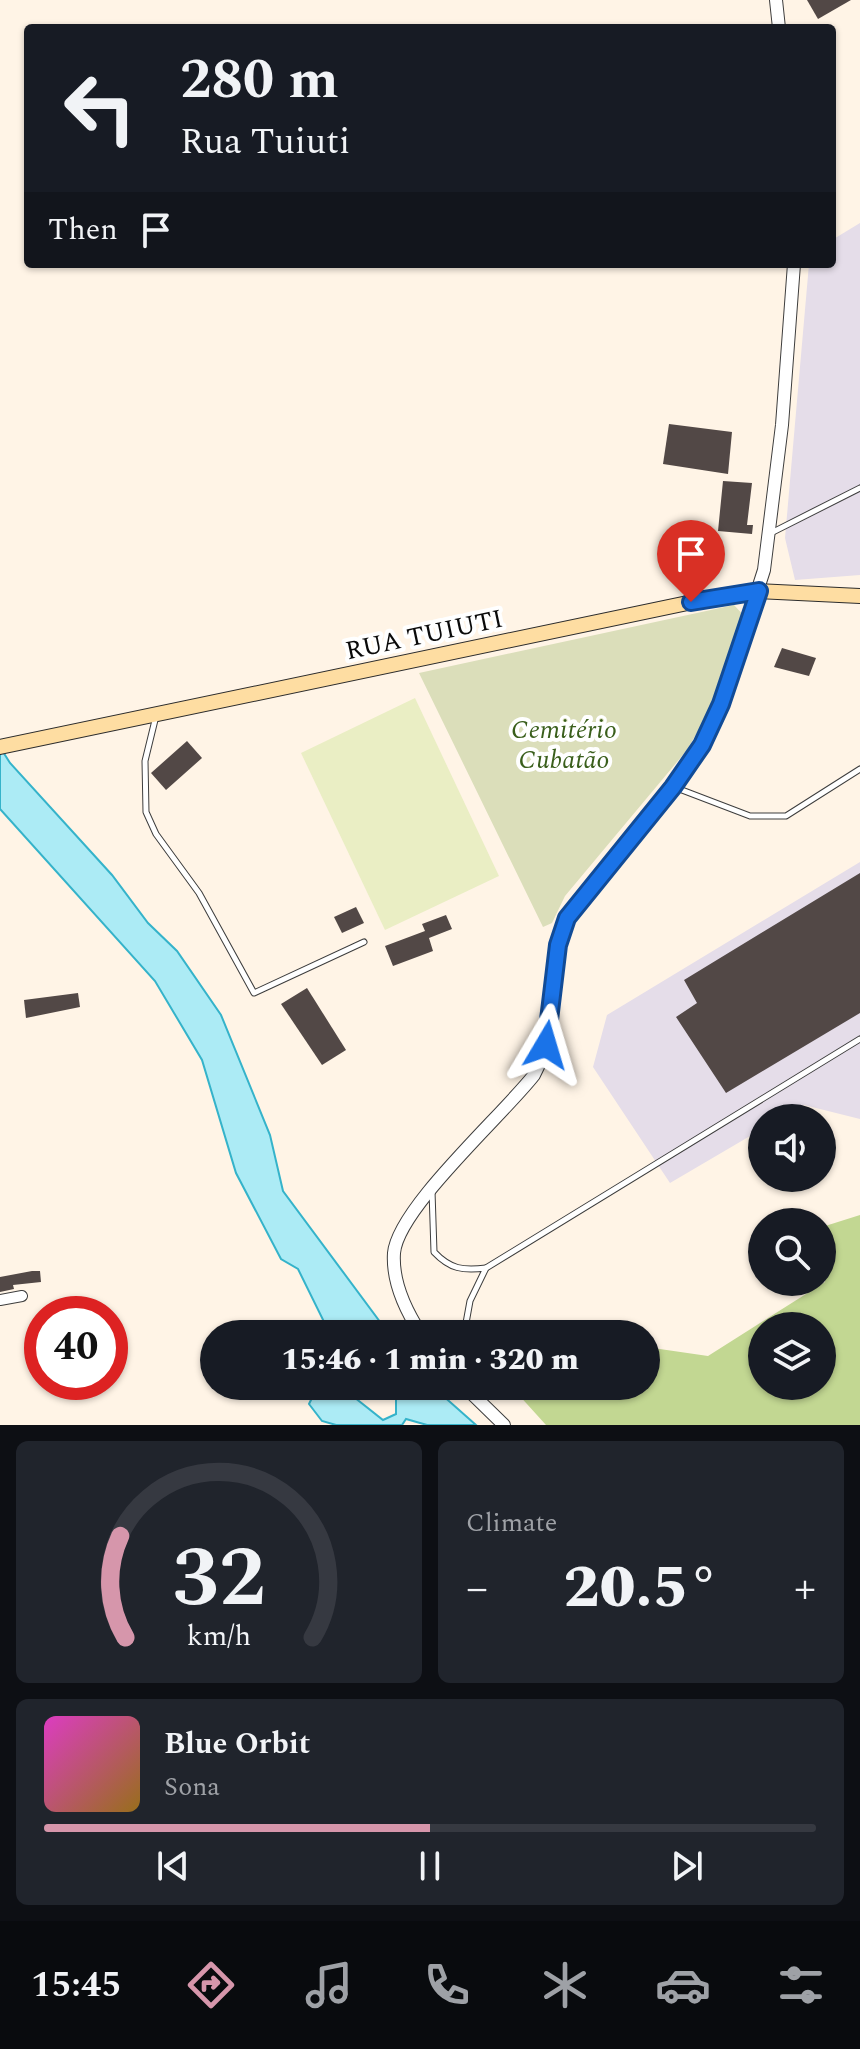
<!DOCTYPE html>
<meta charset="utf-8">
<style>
body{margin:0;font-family:Spectral,serif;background:#20242c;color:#f1f3f6;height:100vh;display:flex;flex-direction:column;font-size:30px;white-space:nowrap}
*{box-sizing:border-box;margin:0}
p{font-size:26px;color:#9ea1a6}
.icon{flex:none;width:44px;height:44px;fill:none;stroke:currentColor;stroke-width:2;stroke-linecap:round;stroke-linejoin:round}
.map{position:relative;height:1425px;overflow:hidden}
.details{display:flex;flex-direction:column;gap:16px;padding:16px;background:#0d0f14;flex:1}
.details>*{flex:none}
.hud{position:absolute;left:24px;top:24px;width:812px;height:244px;border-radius:8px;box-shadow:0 2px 6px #0004;background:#171b24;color:#f1f3f6;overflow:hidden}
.fabs{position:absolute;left:748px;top:1104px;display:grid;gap:16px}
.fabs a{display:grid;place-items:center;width:88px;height:88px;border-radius:50%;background:#171b24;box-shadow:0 2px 6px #0004;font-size:40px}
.speed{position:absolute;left:24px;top:1296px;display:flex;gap:16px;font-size:40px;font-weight:700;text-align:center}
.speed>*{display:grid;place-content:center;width:104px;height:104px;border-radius:50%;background:#171b24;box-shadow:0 2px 6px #0004;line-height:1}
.speed .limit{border:12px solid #d22;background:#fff;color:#111}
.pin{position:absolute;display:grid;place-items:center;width:68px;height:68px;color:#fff;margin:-82px -34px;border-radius:50% 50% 50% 0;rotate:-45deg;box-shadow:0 0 8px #0007}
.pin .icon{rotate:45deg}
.me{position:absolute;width:88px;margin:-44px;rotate:7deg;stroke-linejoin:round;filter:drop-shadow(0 0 6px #0008)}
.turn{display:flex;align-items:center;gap:28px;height:168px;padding:0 24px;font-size:36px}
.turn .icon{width:104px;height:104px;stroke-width:2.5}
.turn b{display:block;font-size:56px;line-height:68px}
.then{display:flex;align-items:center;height:76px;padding:0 24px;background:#0003;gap:16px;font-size:30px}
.big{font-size:60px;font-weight:800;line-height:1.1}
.details .card{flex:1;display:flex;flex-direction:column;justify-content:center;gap:12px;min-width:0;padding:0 28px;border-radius:12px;background:#20242c}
.details .dial{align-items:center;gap:0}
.dial svg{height:208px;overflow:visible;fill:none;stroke:#363941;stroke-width:7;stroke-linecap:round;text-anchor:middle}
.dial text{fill:#f1f3f6;stroke:none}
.song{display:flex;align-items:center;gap:24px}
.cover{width:96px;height:96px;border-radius:12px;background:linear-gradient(135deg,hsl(310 70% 55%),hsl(40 70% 35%))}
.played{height:8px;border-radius:4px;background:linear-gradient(90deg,#d696ab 50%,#363941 50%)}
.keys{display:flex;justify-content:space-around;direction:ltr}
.heat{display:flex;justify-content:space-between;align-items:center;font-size:44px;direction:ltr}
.details .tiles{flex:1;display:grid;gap:16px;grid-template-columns:1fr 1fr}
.card:last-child{grid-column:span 2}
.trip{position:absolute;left:200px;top:1320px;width:460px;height:80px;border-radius:40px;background:#171b24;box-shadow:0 2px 6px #0004;font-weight:800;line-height:80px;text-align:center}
.tabs{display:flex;height:128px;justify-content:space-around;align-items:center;background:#090b0e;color:#9ea1a6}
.tabs .icon{width:56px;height:56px}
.tabs .selected{color:#d696ab}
.tabs b{font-size:36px;color:#f1f3f6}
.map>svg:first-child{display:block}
.industrial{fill:#e5dde9}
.forest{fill:#c2d792;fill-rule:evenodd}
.cemetery{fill:#dbdeba}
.pitch{fill:#eaeec4}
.water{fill:#acebf5;stroke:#35b3ca;stroke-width:2}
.building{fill:#524846}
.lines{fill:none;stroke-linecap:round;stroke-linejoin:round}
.service-casing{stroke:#3d3d3d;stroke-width:7}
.minor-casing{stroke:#3d3d3d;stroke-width:12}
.tertiary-casing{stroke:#3d3d3d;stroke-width:14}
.secondary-casing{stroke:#2c2c2c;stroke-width:16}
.service{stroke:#fff;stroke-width:5}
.minor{stroke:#fff;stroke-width:10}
.tertiary{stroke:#fff;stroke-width:12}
.secondary{stroke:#fedda2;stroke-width:14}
.route-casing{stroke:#114b97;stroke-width:20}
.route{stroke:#1a73e8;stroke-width:14}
.labels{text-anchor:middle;stroke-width:8;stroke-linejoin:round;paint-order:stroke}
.street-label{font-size:26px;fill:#0a0a0a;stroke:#fff}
.park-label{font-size:26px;font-style:italic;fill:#3a5f1c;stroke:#fff}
</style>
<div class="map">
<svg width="860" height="1425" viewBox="0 0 860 1425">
<rect width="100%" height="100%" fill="#fff4e6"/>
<g class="industrial">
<polygon points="860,223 860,575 795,580 785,538 809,264 832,264 832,240"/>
<polygon points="860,862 860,1119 804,1105 781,1118 762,1118 762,1129 670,1183 593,1067 607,1015"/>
</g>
<path class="forest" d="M860,1215v210h-314l-29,-32 5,-7h124v-39l62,9 117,-74 -3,-55zM762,1326h60v60h-60z"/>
<polygon class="cemetery" points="734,605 747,619 715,701 687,750 565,896 552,923 543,927 419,673"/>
<polygon class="pitch" points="415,698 499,876 385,930 301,753"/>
<g class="water">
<polygon points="0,747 10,763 112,875 148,923 177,951 221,1015 270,1135 283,1191 389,1334 330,1334 298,1269 281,1259 236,1173 202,1060 155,981 0,809"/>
<polygon points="318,1386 340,1386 383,1420 396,1414 396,1396 386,1386 432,1386 476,1425 427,1425 406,1419 402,1425 336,1425 322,1421 309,1404"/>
</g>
<g class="building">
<polygon points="807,0 851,0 818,19"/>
<polygon points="669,424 732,432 728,474 663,464"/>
<polygon points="723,481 752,483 747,525 753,525 752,534 718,531"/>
<polygon points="782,648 816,658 809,676 774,667"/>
<polygon points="187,741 202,758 166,790 151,773"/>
<polygon points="860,873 860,1013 726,1093 676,1017 697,1003 684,980"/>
<polygon points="356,907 364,923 342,933 334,917"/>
<polygon points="446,915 452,929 429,938 433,951 393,966 385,946 425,931 422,924"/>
<polygon points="307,988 346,1050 322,1065 281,1004"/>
<polygon points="78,993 80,1007 26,1018 24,1000"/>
<polygon points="32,1271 40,1271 41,1282 13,1285 14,1289 0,1292 0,1277"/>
</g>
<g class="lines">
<g class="service-casing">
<g id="service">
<polyline points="771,533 860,488"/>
<polyline points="156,716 145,761 146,812 156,834 199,893 254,993 364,942"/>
<polyline points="674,787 750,816 786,816 860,769"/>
<path d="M432,1191l2,61c16,17 29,19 52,16l-16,33 -6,33"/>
<polyline points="486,1268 860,1039"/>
</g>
</g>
<g class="minor-casing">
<polyline id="minor" points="0,1300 22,1296"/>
</g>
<g class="tertiary-casing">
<g id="tertiary">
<polyline points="776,0 779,28"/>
<path d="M421,1334c-15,-23 -29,-52 -27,-81 4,-45 109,-138 140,-178 26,-48 13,-107 33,-157l124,-155 30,-59 43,-134 18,-145 12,-161"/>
<polyline points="464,1386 504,1425"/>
</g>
</g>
<g class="secondary-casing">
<polyline id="secondary" points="0,747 721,596 759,591 860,596"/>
</g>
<use href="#service" class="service"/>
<use href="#minor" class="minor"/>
<use href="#tertiary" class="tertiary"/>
<use href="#secondary" class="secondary"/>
</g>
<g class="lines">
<g class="route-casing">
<polyline id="route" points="546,1045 558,945 567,918 673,787 702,745 721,704 759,591 691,602"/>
</g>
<use href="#route" class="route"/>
</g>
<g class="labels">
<g class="street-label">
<text transform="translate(424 634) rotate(-12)" y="9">RUA TUIUTI</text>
</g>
<g class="park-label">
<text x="564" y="738">Cemitério<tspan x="564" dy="30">Cubatão</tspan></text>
</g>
</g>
</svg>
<div class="fabs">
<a><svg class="icon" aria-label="sound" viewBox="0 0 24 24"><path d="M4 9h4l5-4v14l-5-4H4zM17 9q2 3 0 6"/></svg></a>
<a><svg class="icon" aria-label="search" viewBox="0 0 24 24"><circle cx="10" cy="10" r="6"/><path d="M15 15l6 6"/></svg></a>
<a><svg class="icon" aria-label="layers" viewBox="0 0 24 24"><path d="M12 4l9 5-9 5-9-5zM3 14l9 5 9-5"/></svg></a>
</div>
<div class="speed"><div class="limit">40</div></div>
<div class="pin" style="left:691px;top:602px;background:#d93025"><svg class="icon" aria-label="arrive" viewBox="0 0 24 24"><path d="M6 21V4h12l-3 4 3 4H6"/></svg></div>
<svg class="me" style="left:546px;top:1045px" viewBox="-20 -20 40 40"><path d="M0-17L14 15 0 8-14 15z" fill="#1a73e8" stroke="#fff" stroke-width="4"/></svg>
<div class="trip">15:46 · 1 min · 320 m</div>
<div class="hud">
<div class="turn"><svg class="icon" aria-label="left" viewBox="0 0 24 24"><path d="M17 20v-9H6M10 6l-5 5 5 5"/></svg><div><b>280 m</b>Rua Tuiuti</div></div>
<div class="then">Then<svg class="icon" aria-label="arrive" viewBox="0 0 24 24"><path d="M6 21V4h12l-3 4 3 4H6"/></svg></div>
</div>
</div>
<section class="details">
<div class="tiles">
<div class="card dial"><svg viewBox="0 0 100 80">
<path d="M14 69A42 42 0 1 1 86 69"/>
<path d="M14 69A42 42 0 0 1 12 30" stroke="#d696ab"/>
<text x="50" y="56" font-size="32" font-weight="700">32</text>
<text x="50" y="72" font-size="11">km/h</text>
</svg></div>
<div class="card"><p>Climate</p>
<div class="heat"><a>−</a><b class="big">20.5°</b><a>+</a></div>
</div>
<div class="card">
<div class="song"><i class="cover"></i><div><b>Blue Orbit</b><p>Sona</p></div></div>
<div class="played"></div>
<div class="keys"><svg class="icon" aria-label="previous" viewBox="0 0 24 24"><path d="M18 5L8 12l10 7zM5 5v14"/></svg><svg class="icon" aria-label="pause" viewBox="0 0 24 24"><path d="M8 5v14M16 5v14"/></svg><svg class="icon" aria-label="next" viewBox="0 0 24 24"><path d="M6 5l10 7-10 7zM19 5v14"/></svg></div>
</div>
</div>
</section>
<nav class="tabs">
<b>15:45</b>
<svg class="icon selected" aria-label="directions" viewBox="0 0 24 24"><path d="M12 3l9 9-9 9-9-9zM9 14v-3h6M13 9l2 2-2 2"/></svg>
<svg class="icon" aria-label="music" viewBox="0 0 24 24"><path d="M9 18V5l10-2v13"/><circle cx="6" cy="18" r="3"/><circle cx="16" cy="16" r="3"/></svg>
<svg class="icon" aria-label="phone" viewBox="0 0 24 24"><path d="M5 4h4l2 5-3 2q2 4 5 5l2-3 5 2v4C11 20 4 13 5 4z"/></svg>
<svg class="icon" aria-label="climate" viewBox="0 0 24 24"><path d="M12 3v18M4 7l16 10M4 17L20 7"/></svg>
<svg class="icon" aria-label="car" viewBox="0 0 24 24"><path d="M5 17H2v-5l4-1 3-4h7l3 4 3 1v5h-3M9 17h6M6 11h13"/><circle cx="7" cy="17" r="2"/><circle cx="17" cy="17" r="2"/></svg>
<svg class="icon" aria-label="filters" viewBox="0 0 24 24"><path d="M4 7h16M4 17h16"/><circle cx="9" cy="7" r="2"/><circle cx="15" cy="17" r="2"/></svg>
</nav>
